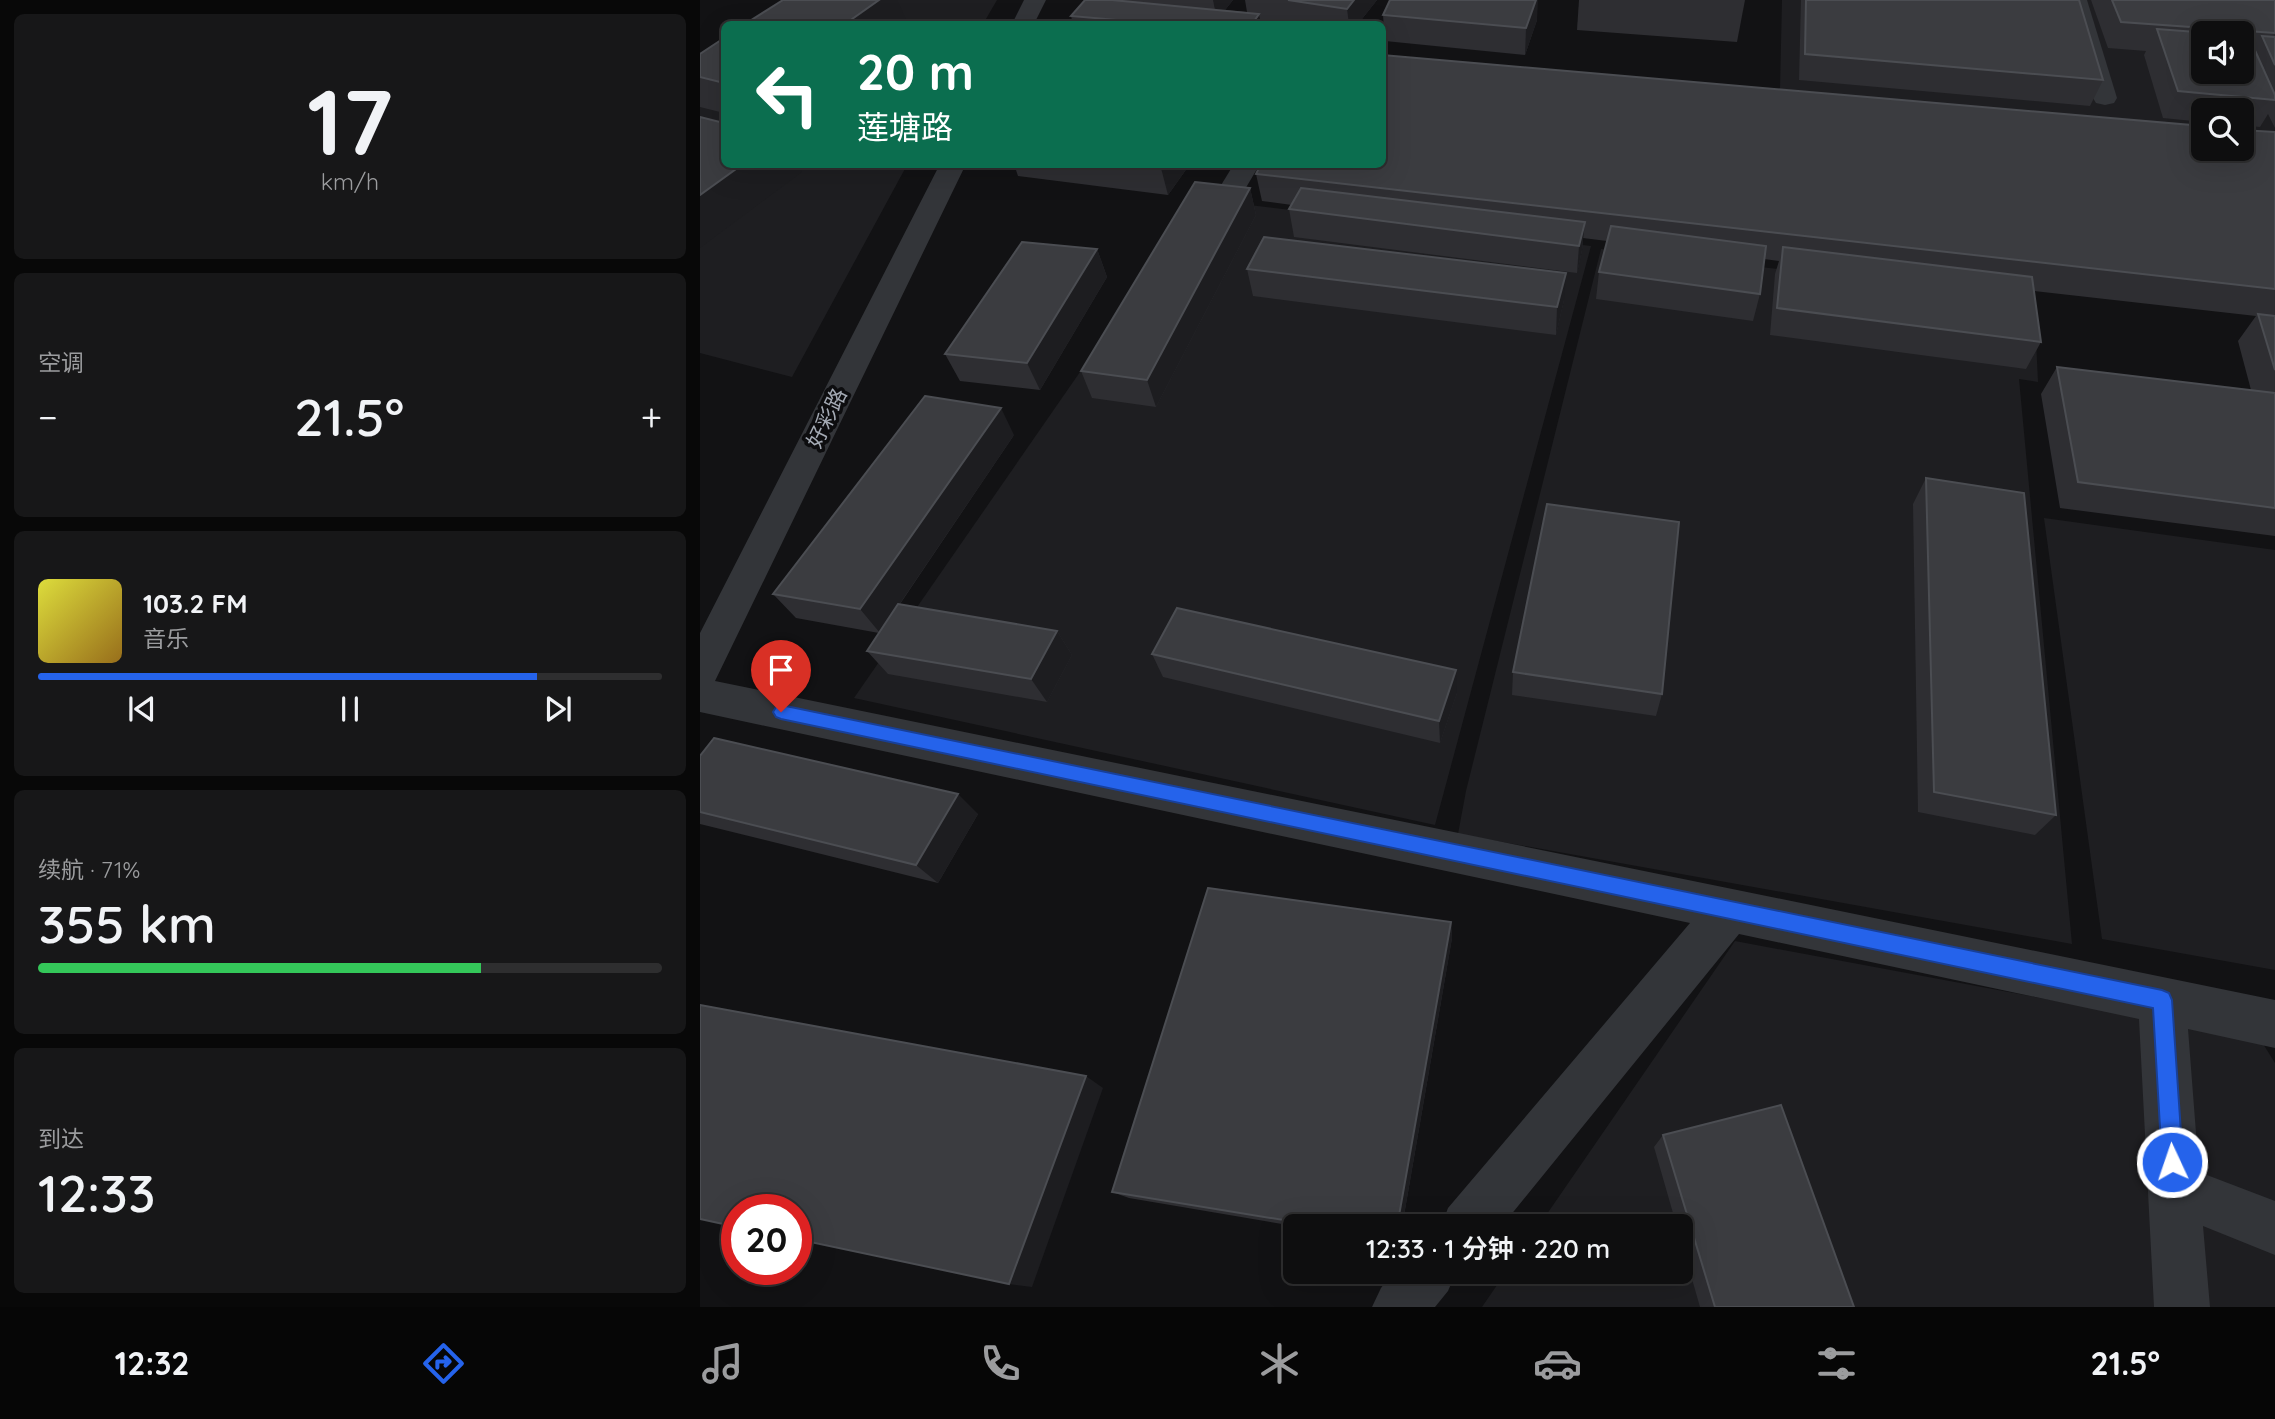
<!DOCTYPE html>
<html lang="zh">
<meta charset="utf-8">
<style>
body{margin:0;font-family:Quicksand,"Noto Sans SC",sans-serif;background:#171718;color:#f1f3f6;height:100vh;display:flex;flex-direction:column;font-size:26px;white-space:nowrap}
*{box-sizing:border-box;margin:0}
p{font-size:23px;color:#9b9c9e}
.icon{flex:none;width:38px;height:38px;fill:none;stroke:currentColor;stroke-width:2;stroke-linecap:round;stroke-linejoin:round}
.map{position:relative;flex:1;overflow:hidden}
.panel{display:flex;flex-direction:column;gap:14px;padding:14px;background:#080808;width:700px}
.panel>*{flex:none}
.guide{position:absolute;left:21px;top:21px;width:665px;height:147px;border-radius:10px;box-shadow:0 7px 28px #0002,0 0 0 2px #2e2e2f;background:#0b6e4f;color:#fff;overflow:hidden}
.buttons{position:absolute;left:1491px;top:21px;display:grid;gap:14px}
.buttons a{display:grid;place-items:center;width:63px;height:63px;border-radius:10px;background:#0e0e0f;box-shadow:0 7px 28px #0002,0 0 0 2px #2e2e2f;font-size:35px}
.speed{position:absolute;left:21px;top:1194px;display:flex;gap:14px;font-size:35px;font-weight:700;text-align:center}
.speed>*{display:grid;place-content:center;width:91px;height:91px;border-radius:50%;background:#0e0e0f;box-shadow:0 7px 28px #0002,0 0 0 2px #2e2e2f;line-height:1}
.speed .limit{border:10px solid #d22;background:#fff;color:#111}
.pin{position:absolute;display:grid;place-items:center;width:60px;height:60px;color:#fff;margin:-72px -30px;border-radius:50% 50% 50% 0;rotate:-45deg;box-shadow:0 0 7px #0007}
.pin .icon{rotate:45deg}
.me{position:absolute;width:77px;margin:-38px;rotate:357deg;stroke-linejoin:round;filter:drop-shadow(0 0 5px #0008)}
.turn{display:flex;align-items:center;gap:24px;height:147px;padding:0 21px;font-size:32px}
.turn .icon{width:91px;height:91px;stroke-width:2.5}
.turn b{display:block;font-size:49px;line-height:60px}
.big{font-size:52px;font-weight:600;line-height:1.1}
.panel .tile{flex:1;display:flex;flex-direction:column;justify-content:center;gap:10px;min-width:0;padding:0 24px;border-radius:10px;background:#171718}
.panel .dial{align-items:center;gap:0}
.dial b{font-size:91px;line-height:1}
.song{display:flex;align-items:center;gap:21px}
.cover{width:84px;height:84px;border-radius:10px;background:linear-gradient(135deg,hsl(60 70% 55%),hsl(40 70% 35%))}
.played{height:7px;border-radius:4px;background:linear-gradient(90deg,#2563eb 80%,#2e2e2f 80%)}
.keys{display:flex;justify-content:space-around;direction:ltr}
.heat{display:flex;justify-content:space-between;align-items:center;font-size:38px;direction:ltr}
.charge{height:10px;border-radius:5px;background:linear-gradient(90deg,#34c759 71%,#2e2e2f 0)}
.trip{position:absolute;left:583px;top:1214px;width:410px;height:70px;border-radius:10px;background:#0e0e0f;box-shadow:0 7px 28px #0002,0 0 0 2px #2e2e2f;font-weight:600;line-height:70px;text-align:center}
.menu{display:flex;height:112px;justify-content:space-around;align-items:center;background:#060606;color:#9b9c9e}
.menu .icon{width:49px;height:49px}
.menu .active{color:#2563eb}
.menu b{font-size:32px;color:#f1f3f6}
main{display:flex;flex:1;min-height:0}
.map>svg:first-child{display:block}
.built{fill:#1e1e21;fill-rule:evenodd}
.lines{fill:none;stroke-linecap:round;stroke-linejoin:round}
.minor{fill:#333539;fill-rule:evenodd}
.wall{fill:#2e2e32;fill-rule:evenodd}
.shaded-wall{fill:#1d1d20}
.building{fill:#3b3c40;stroke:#4b4d52;stroke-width:2}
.route{fill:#2563eb;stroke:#184099;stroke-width:2}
.labels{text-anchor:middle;stroke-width:7;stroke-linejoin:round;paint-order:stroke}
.street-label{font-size:21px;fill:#a4aab4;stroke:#0d0d0f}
</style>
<main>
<section class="panel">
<div class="tile dial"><b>17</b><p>km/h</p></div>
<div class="tile"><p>空调</p>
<div class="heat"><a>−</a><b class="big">21.5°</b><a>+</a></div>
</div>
<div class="tile">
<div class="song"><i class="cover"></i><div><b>103.2 FM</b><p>音乐</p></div></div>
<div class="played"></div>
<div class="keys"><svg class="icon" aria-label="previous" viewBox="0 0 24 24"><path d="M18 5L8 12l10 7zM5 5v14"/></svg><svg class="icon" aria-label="pause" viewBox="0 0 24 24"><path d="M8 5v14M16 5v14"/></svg><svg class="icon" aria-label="next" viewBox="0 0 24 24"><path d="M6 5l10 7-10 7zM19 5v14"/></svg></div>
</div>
<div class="tile"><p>续航 · 71%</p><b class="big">355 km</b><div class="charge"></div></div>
<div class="tile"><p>到达</p><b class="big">12:33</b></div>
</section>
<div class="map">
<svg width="1575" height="1307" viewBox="0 0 1575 1307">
<rect width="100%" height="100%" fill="#121214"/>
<g class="built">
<polygon points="131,0 297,0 283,24 94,24"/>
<path d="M1082,0h493v137l-33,-3v-24h-39v20l-423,-41zM1503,33h39v39h-39z"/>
<polygon points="24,71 24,164 207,165 92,377 0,353 0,87"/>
<polygon points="500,199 891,246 735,825 154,698"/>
<polygon points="901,249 1334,298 1338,382 1319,379 1372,944 758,834 766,791"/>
<polygon points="1344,518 1575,550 1575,970 1402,939"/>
<polygon points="1035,941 1560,1039 1575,1063 1575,1307 782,1307 806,1272 980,1272 980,1227 838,1227"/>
</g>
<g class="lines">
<g class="minor">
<polygon points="324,0 346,0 334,24 312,24"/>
<polygon points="1365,0 1387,0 1417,98 1414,103 1405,105 1396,103 1393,98"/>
<polygon points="240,164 266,164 15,681 1575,1000 1575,1048 1488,1029 1499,1172 1575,1201 1575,1255 1503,1226 1510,1307 1454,1307 1439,1019 1039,934 801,1227 741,1227 748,1208 990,923 0,712 0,633"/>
<polygon points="534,164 560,164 538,201 528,203 518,201 515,195"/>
<polygon points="693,1272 756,1272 748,1291 735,1307 672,1307 681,1288"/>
</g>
</g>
<g class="wall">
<polygon points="385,0 533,0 525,10 547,12 545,0 677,0 658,24 580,24 561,22 561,24 373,24 371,16"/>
<polygon points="879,0 1045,0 1037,42 877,30"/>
<polygon points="1101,0 1379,0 1403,80 1390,106 1099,80"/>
<path d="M1391,0h184v128l-7,-14 -8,13 -18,-2v-15h-39v12l-40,-4 -19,-63 2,-4 -38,-3zM1503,33h39v39z"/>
<polygon points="683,15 837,20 825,55 685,41"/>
<polygon points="24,38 24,113 0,107 0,54"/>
<polygon points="1575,132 1575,536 1360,508 1341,394 1357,367 1551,390 1538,341 1556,316 1334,291 1341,342 1326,369 1070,335 1075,274 1079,261 1064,259 1060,294 1053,321 896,299 899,272 907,241 883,238 882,250 877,273 594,237 589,209 592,205 562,201 556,174"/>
<polygon points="314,164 490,164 468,195 318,176"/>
<polygon points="550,188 556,215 456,407 392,398 381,371"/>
<polygon points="397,249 407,277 340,390 260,381 245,354"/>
<polygon points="547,269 864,300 856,335 553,296"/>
<polygon points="314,435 200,604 357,631 372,655 347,702 188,674 167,651 179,633 96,618 73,594"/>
<polygon points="1226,478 1356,815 1335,835 1218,812 1213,504"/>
<polygon points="452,654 757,693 740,743 463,677"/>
<polygon points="813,672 962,694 956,716 812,695"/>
<polygon points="0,756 278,814 238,883 0,824"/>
<polygon points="751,922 752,938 702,1227 600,1227 429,1198 412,1192"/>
<polygon points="963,1135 1154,1307 1000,1307 980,1237 980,1227 977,1227 954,1147"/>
</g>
<g class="shaded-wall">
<polygon points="179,0 197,0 208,24 145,24"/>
<polygon points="513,0 533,0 517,20"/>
<polygon points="654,0 677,0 658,24 649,24 647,9"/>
<polygon points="835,0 838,0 837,20 825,55 826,28"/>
<polygon points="559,14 561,24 552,24"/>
<polygon points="43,164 98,164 102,172 0,248 0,195"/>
<polygon points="463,164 490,164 468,195 461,168"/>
<polygon points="550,188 556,215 456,407 447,380"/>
<polygon points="885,222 882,250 877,273 879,246"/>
<polygon points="397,249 407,277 340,390 327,363"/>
<polygon points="866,273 864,300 856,335 857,307"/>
<polygon points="301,408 314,435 180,633 160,609"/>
<polygon points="357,631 372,655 347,702 331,679"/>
<polygon points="756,670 757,693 740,743 739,721"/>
<polygon points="258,794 278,814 238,883 216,865"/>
<polygon points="751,922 752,938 702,1227 697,1227"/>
<polygon points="386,1076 403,1088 332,1287 309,1284"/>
</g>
<g class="building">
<polygon points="83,0 179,0 145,24 45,24"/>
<polygon points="385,0 412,0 559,14 552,24 463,24 371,16"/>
<polygon points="588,0 654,0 647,9"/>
<polygon points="690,0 836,0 826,28 683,15"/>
<polygon points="1106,0 1379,0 1403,80 1105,54"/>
<polygon points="1412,0 1575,0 1575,33 1421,22"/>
<polygon points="1457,29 1509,33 1503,33 1503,72 1542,72 1542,36 1549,37 1575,95 1575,100 1478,91"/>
<polygon points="1562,36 1575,37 1575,65"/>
<polygon points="24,38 24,83 0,77 0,54"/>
<polygon points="682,55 1503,126 1503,149 1542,149 1542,130 1575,132 1575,289 556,174 561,164 682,164"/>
<polygon points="0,117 24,123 24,164 43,164 0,195"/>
<polygon points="432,164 463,164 461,168"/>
<polygon points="495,182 550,188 447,380 381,371"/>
<polygon points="601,188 885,222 879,246 589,209"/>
<polygon points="911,226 1066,246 1060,294 899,272"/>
<polygon points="564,237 866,273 857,307 547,269"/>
<polygon points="322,242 397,249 327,363 245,354"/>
<polygon points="1083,247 1332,277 1341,342 1077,308"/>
<polygon points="1558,314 1575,316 1575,370"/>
<polygon points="1357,367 1575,393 1575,508 1378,482"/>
<polygon points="225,396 301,408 160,609 73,594"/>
<polygon points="1226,478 1324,493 1356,815 1234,792"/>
<polygon points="847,504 979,522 962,694 813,672"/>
<polygon points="198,604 357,631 331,679 167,651"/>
<polygon points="477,608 756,670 739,721 452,654"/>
<polygon points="14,738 258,794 216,865 0,812 0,756"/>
<polygon points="508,888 751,922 697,1227 626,1227 412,1192"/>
<polygon points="0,1005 386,1076 309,1284 96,1239 96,1209 37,1209 37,1227 0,1219"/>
<polygon points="1081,1105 1154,1307 1015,1307 963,1135"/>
</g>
<polygon class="route" points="81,705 1462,990 1469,993 1472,1000 1483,1162 1480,1169 1472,1172 1465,1169 1462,1162 1453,1008 81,719 76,717 73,712 76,707"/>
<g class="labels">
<g class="street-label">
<text transform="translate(127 418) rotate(-64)" y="7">好彩路</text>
</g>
</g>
</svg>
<div class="buttons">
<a><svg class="icon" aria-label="sound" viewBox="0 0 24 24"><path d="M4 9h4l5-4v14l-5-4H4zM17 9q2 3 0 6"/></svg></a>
<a><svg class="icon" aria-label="search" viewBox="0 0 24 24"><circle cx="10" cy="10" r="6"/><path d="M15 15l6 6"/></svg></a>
</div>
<div class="speed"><div class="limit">20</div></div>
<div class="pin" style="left:81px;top:712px;background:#d93025"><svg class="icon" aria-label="arrive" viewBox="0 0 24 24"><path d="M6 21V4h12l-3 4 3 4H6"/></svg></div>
<svg class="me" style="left:1472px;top:1162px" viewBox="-20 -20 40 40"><circle r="17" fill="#2563eb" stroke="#fff" stroke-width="3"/><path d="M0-11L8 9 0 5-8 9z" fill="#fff"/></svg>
<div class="trip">12:33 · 1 分钟 · 220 m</div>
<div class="guide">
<div class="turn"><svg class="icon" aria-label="left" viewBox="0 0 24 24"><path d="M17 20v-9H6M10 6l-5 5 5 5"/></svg><div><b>20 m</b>莲塘路</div></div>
</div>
</div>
</main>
<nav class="menu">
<b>12:32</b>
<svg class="icon active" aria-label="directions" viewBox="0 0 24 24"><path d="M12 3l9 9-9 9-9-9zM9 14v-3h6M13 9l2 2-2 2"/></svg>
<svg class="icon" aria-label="music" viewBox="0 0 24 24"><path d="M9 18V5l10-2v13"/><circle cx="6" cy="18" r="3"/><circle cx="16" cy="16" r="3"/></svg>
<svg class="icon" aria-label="phone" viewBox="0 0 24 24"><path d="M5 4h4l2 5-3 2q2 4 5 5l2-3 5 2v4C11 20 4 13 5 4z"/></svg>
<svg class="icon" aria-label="climate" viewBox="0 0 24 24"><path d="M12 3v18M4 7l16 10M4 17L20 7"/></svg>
<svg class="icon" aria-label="car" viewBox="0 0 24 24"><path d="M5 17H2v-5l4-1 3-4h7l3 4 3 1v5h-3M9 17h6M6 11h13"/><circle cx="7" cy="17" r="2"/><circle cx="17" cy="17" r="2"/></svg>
<svg class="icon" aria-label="filters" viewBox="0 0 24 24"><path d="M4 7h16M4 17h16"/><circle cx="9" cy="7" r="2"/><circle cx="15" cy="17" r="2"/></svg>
<b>21.5°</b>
</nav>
